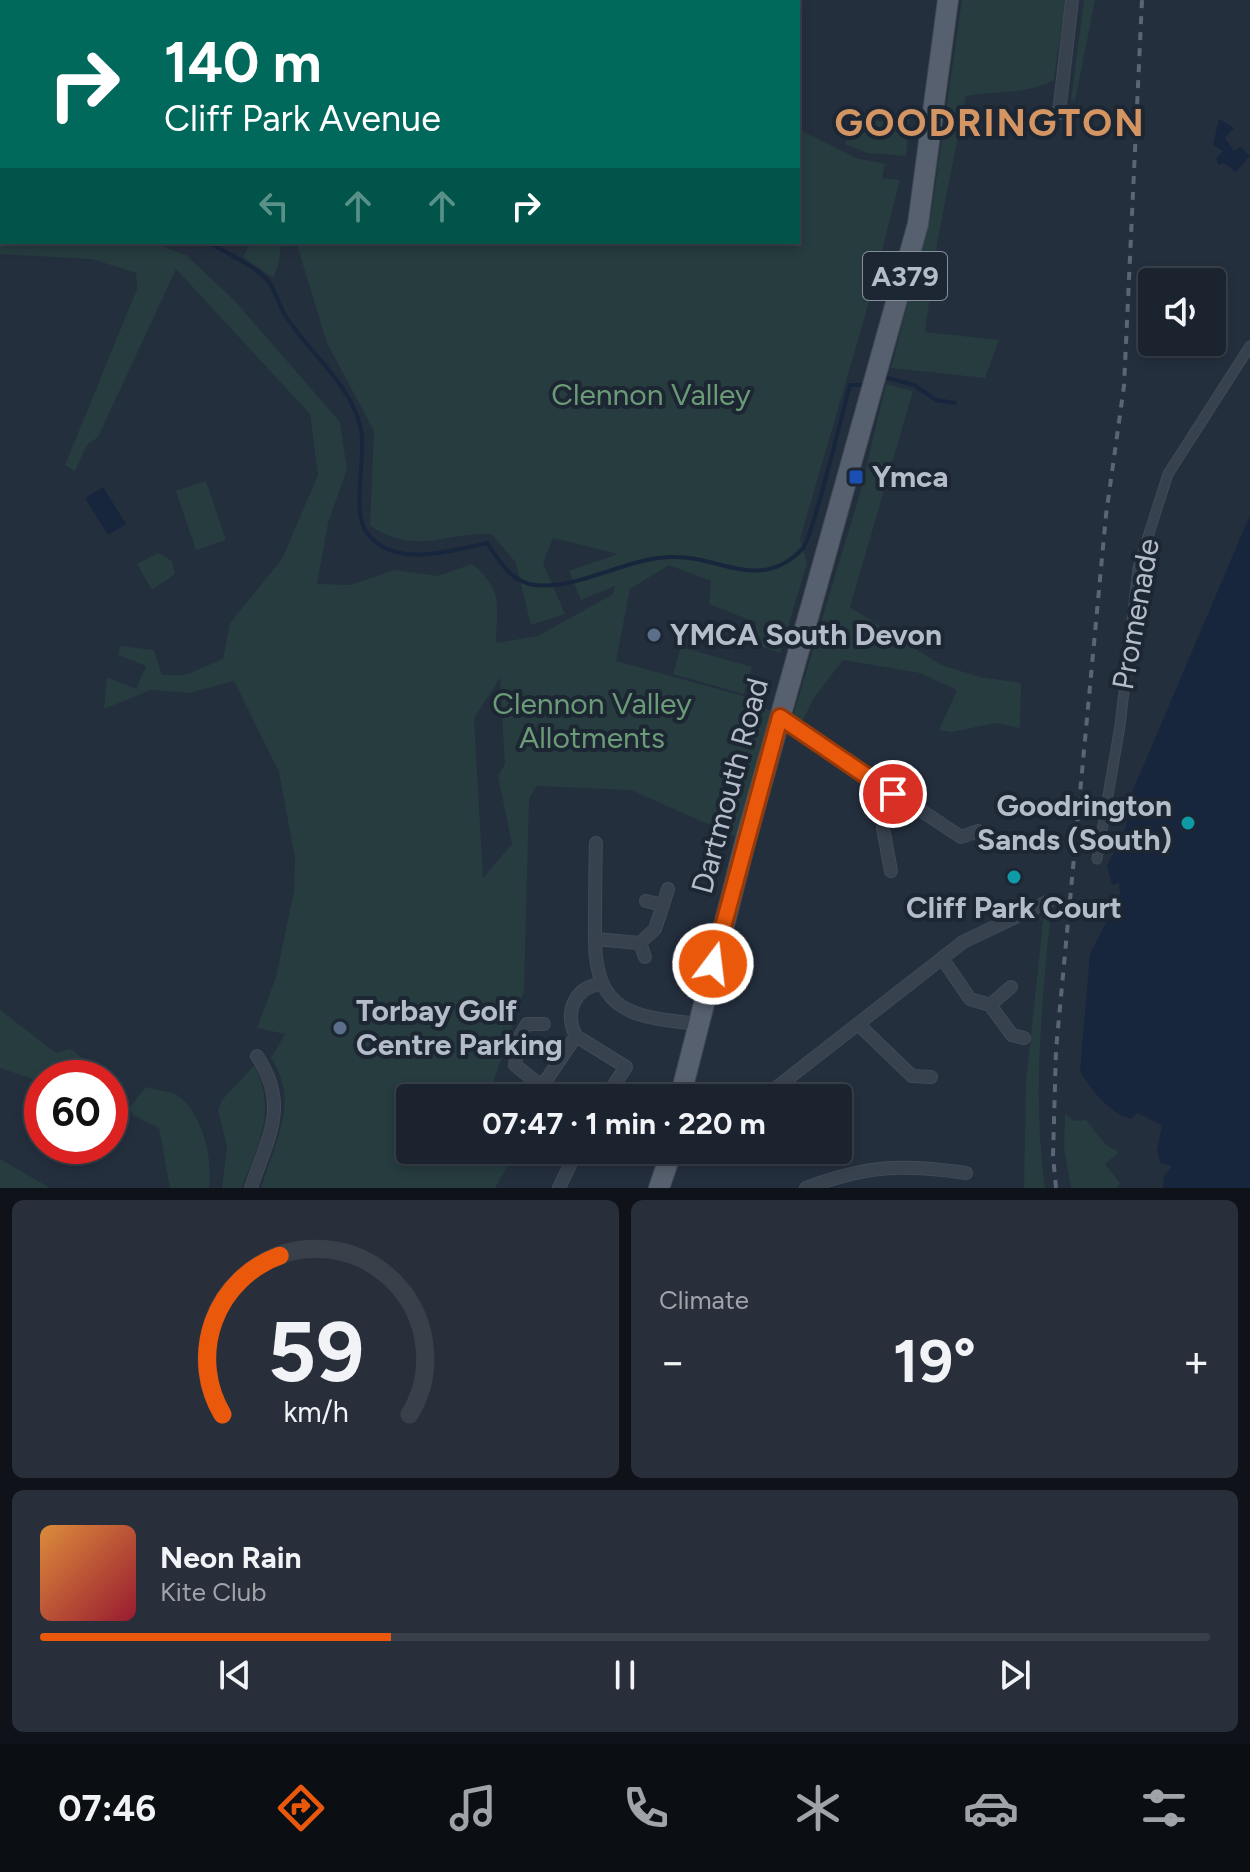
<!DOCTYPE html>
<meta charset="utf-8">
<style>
body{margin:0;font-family:Figtree,sans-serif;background:#282f3a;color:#f1f3f6;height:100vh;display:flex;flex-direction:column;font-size:30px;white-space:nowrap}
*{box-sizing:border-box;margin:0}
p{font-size:26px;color:#a0a4aa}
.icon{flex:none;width:44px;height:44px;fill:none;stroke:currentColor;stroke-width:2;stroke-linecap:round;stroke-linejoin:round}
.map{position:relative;height:1188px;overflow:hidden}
.side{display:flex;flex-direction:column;gap:12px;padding:12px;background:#0f1319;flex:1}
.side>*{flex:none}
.top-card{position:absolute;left:0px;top:0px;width:800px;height:244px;box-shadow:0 4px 12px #0003,0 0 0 2px #39404a;background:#00695c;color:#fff;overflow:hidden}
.fabs{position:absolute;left:1138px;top:268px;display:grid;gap:16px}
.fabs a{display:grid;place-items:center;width:88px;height:88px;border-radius:8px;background:#1b232e;box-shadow:0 4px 12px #0003,0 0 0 2px #39404a;font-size:40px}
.speed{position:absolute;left:24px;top:1060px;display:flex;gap:16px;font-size:40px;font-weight:700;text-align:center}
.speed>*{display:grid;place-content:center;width:104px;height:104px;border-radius:50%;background:#1b232e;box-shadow:0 4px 12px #0003,0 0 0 2px #39404a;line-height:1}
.speed .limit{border:12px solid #d22;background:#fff;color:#111}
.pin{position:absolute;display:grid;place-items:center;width:68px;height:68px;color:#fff;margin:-34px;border:4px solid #fff;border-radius:50%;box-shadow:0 2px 8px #0007}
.me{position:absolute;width:88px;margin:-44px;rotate:15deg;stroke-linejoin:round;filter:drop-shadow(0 0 6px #0008)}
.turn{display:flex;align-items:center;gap:28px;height:168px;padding:0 32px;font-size:36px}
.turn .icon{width:104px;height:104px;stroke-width:2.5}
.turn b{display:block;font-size:56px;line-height:68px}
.lanes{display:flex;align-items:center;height:76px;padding:0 32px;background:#0003;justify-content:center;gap:40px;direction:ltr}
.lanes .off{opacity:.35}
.big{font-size:60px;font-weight:700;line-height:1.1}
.side .tile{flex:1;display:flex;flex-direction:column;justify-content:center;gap:12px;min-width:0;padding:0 28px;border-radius:12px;background:#282f3a}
.side .dial{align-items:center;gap:0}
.dial svg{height:208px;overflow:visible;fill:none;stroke:#39404a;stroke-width:7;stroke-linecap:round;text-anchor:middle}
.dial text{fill:#f1f3f6;stroke:none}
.song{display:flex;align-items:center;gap:24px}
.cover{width:96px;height:96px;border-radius:12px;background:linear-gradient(135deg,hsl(30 70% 55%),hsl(350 70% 35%))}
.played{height:8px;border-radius:4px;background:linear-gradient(90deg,#ea580c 30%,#39404a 30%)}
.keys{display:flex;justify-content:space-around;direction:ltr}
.heat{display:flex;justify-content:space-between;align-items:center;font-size:44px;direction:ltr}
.side .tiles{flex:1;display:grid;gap:12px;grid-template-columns:1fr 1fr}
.tile:last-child{grid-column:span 2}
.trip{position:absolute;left:396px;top:1084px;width:456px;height:80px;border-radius:8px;background:#1b232e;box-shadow:0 4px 12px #0003,0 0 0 2px #39404a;font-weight:700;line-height:80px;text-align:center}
.menu{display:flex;height:128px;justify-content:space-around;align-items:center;background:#0b0e12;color:#a0a4aa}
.menu .icon{width:56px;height:56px}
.menu .current{color:#ea580c}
.menu b{font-size:36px;color:#f1f3f6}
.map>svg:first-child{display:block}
.green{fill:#263c3f;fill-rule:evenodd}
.water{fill:#17263c}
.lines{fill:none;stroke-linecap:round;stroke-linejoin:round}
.stream{stroke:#17263c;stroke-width:4}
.pedestrian-casing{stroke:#414a57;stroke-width:11}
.minor-casing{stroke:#414a57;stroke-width:14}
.primary-casing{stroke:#414a57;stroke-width:22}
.pedestrian{stroke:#38414e;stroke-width:9}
.minor{stroke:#38414e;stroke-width:12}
.primary{stroke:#56606e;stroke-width:20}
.rail{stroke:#5a6575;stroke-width:4;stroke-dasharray:8 8;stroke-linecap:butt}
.route-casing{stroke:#983908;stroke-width:20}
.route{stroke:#ea580c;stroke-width:14}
.transit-dot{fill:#1a4fb4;stroke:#1d2633;stroke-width:3}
.service-dot{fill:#5c6f8a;stroke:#1d2633;stroke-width:3}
.culture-dot{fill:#0f9aa8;stroke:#1d2633;stroke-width:3}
.labels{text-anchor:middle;stroke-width:8;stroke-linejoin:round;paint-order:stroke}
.shield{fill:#1d2633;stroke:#878f9c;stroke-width:2}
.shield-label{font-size:28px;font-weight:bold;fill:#b4bcc9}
.park-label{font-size:30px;fill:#6b9a76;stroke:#1d2633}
.poi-label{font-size:30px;font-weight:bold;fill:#b4bcc9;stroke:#1d2633;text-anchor:start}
.street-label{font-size:30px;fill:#b4bcc9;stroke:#1d2633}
.district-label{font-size:38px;font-weight:bold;letter-spacing:2px;fill:#d59563;stroke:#1d2633}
</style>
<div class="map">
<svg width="1250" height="1188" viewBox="0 0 1250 1188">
<rect width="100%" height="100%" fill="#242f3e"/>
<g class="green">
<polygon points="0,0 509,0 510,2 2,2 2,83"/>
<path d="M962,0h103l-11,80c-26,15 -58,10 -88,16l-28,142 -13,94 74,8 -14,38 -94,-10 41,-160z"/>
<polygon points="1084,0 1095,0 1075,101 1071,100"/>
<path d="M910,108l-4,48 -39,-3 -22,-9 5,-11 19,-15c18,7 27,3 41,-10z"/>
<path d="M798,129l58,29 29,6 -3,14 18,2 -35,136 -65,223 7,24 -27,90 -29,-10 6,-20 -48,-19 2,-23 -42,-16 -39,24 -14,72 127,35 28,15 -34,126 -106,-47 -94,-4 -8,12 -5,193 -36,107h-78v52h107l-22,38h-234c14,-46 39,-87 10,-130l14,-24 -28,-6 19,-51 18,-86 1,-33 -16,-86 -45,-91 -45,12 -38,-3 -47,19 3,-32 29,12 10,-23 -28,-11 2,-9 34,4 8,25h23l38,-16 7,-36 52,-64 36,-84 -8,-61 -134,-145 -78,168 -11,8 -12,26 -10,-6 72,-176 -1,-16 -44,-14 -92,-5v-24l2,12h148l36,13 49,46 105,121 7,47 -19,54 -11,61 34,1 43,-15 44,6 34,-12c33,27 24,42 24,79l42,-7 75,-42 2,-8 -34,14 -12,-29 49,-17 -65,-16 -10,25 22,51 -34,11 -15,-62 -24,-29c-51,-2 -74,22 -122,-8l4,-95 -47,-88 -31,-101h502zM500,678l5,86 -7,12 14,68 -29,34 -9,-160z"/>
<polygon points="251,242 281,242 279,263 273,278 243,257"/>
<polygon points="886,384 913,391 850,607 941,665 980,677 1021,683 1020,728 996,723 951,732 939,730 957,690 920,673 843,660 813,699 803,720 793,716 860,493"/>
<polygon points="206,481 226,540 196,550 176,491"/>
<polygon points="158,553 172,561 175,574 152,590 137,564"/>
<polygon points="681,647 752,667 744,694 673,674"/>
<path d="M1051,909c-9,94 -19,185 -6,279h-21l2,-106 18,-170z"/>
<path d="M0,1010l56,43 14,-4c14,8 22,20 35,29h-63v4l-42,-14z"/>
<path d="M254,1066c24,43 4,79 -12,122h-20l5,-41 -9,-37 4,-10z"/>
<path d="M146,1087c9,3 24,4 31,8 26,18 36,64 32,93h-39l-11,-60 -26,-13 -4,-7z"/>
<polygon points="1065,1114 1074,1121 1086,1120 1106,1145 1119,1152 1105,1164 1120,1183 1117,1188 1071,1188 1064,1149"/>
<polygon points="0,1159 50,1188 0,1188"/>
</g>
<g class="water">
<polygon points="1219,119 1234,128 1225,138 1234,151 1241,147 1250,156 1236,172 1224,163 1218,165 1216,158 1223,151 1213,145"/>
<polygon points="103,487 126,524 108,535 85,498"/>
<path d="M1250,515v673h-87l1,-12 8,-10 -12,-3 -3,-13 5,-25 -25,-12 -5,6c-21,-4 -42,-30 -52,-48l10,-117 30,-59 -1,-12 -7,2 -5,-19 18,-37 8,-39z"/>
</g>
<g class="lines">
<g class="stream">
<path d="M208,242c18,11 48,24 61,40 7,10 10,23 16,33 24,38 63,66 75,110 8,29 -10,86 7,108 27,36 83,18 120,10 13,19 24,39 48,42 43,5 91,-27 136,-28 48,-2 90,37 132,-9 10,-11 40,-139 47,-163h15"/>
<polyline points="888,378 914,385 936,400 955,403"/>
</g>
<g class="pedestrian-casing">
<polyline id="pedestrian" points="1097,859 1120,726 1138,568 1168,474 1250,346"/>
</g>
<g class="minor-casing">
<g id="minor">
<polyline points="1059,113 1072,0"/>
<polyline points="780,717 961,837 978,831"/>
<path d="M596,843c-1,33 -1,65 -1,98 1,73 40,76 103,83"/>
<polyline points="891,871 883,828 893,794"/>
<polyline points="663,905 668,889"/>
<polyline points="595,939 640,943 645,957"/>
<polyline points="640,943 655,929 663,905 646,901"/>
<polyline points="942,958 970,999 990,1005 1012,1035 1024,1038"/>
<polyline points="990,1005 1011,987"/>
<polyline points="860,1026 912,1076 931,1077"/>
<polyline points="576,1036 626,1067 605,1098"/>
<polyline points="541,1086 515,1065 518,1039 527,1024 544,1024"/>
<path d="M534,1098l42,-62c-12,-23 -2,-48 24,-52"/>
<polyline points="763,1098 963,942 1049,901"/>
<path d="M251,1188c17,-52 39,-82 6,-132"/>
<polyline points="559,1188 577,1150"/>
<path d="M806,1188c61,-23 96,-24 160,-15"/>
</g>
</g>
<g class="primary-casing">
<g id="primary">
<polyline points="680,1098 745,843 918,224 948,0"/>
<polyline points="659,1188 672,1150"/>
</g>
</g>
<use href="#pedestrian" class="pedestrian"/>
<use href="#minor" class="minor"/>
<use href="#primary" class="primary"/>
<polyline class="rail" points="1056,1188 1053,1156 1056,1050 1106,515 1124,386 1142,0"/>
</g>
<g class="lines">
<g class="route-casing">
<polyline id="route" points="713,964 780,717 893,794"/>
</g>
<use href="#route" class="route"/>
</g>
<rect class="transit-dot" x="848" y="469" width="16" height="16" rx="4"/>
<g class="service-dot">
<circle cx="654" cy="635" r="8"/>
<circle cx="340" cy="1028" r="8"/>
</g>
<g class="culture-dot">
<circle cx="1188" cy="823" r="8"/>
<circle cx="1014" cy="877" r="8"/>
</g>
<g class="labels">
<rect class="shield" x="863" y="252" width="84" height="48" rx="6"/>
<g class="shield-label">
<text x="905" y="286">A379</text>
</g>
<g class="park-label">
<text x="651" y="405">Clennon Valley</text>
<text x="592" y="714">Clennon Valley<tspan x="592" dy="34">Allotments</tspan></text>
</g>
<g class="poi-label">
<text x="872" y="487">Ymca</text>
<text x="670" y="645">YMCA South Devon</text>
<text x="1172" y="816" text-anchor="end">Goodrington<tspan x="1172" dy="34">Sands (South)</tspan></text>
<text x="1014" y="918" text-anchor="middle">Cliff Park Court</text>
<text x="356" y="1021">Torbay Golf<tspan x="356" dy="34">Centre Parking</tspan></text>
</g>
<g class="street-label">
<text transform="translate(1136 614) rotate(-80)" y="10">Promenade</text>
<text transform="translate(730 786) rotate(-75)" y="10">Dartmouth Road</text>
</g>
<g class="district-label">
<text x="990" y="136">GOODRINGTON</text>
</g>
</g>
</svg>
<div class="fabs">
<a><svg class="icon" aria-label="sound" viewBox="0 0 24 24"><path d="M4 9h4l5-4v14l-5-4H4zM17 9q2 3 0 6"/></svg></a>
</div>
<div class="speed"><div class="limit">60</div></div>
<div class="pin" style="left:893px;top:794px;background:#d93025"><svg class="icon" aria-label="arrive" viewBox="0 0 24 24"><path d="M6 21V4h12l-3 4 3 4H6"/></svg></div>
<svg class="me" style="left:713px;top:964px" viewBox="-20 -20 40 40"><circle r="17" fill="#ea580c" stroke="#fff" stroke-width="3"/><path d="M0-11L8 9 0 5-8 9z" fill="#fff"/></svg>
<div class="trip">07:47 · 1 min · 220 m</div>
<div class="top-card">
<div class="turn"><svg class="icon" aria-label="right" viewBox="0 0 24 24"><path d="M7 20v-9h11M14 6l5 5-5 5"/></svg><div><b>140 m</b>Cliff Park Avenue</div></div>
<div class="lanes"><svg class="icon off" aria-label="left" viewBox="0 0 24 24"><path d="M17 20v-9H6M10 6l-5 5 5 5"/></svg><svg class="icon off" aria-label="ahead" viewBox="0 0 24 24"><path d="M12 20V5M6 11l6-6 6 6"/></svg><svg class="icon off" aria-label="ahead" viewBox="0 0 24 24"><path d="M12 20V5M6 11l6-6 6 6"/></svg><svg class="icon" aria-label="right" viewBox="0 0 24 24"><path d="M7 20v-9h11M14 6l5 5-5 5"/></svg></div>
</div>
</div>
<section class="side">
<div class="tiles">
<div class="tile dial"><svg viewBox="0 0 100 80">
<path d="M14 69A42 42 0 1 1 86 69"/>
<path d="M14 69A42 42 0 0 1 36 8" stroke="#ea580c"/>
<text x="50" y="56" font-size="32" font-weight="700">59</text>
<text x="50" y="72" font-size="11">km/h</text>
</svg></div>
<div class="tile"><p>Climate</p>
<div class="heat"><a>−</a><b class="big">19°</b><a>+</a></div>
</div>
<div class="tile">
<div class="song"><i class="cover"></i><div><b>Neon Rain</b><p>Kite Club</p></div></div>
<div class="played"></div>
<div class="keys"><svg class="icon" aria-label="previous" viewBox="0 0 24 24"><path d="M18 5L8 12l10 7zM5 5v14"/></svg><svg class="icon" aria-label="pause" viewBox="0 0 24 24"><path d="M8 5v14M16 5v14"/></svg><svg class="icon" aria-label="next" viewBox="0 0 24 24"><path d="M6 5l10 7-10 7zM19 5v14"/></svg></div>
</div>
</div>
</section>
<nav class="menu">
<b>07:46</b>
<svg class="icon current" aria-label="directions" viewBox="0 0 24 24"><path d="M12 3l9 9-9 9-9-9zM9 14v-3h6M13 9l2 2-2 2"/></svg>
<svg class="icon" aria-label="music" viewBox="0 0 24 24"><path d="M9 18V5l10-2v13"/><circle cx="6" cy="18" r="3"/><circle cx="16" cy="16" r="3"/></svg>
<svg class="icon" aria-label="phone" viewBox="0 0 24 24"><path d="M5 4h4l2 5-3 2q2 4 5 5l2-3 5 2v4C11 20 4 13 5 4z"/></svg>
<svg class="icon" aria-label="climate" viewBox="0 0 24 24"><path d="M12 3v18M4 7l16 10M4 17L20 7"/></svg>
<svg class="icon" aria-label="car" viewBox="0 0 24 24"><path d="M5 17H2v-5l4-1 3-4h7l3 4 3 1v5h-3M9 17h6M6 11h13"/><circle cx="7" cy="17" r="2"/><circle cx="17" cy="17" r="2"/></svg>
<svg class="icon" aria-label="filters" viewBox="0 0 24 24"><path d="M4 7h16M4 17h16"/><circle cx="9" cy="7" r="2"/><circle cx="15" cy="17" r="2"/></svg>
</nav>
